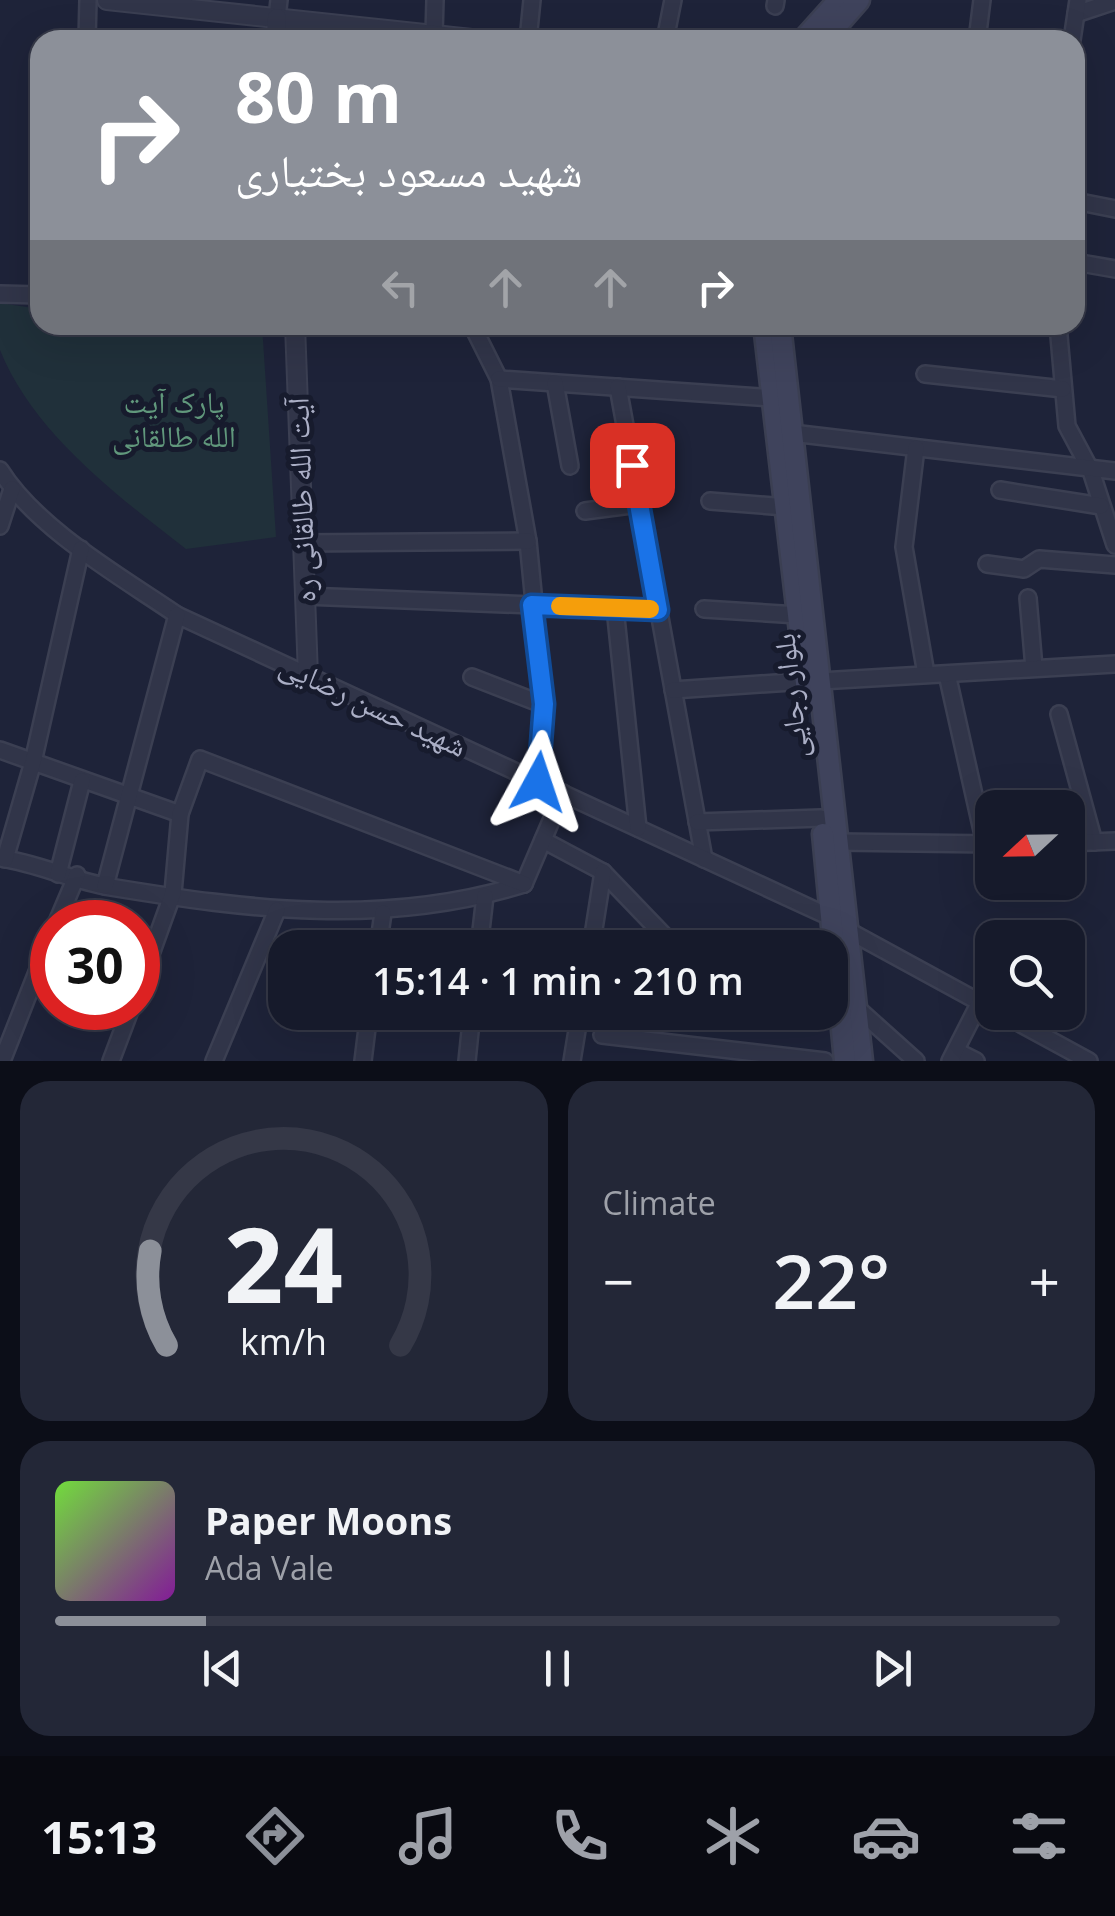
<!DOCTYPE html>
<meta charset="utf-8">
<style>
body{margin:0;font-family:"Open Sans","Noto Naskh Arabic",sans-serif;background:#232737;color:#f1f3f6;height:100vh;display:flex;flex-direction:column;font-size:38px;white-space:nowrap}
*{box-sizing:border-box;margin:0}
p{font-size:32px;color:#9ea1a9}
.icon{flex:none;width:55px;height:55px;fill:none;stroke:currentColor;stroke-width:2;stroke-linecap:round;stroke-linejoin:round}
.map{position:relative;height:1061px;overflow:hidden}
.drawer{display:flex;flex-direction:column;gap:20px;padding:20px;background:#0c0e18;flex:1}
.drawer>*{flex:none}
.guide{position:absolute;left:30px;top:30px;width:1055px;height:305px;border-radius:30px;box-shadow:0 10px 40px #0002,0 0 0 2px #353847;background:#8c9099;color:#fff;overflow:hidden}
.needle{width:65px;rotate:248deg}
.tools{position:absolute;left:975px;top:790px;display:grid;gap:20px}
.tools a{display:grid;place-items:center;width:110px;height:110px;border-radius:20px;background:#161a2b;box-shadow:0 10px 40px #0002,0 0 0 2px #353847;font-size:50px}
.speed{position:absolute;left:30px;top:900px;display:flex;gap:20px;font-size:50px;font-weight:700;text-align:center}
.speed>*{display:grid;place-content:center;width:130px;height:130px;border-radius:50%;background:#161a2b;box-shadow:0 10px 40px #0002,0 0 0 2px #353847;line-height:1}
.speed .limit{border:15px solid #d22;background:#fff;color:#111}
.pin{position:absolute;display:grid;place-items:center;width:85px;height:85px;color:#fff;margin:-42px;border-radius:20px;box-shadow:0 5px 15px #0006}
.me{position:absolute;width:110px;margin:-55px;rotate:5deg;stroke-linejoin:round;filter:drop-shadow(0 0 8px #0008)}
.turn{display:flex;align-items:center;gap:35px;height:210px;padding:0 40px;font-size:45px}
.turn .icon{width:130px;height:130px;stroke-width:2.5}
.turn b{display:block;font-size:70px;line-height:85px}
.lanes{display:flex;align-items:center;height:95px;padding:0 40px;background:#0003;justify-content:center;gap:50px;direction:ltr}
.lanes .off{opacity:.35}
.big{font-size:75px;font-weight:600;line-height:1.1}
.drawer .tile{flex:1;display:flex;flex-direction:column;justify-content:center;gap:15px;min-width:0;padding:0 35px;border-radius:30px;background:#232737}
.drawer .dial{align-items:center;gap:0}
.dial svg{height:260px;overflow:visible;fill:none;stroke:#353847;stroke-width:7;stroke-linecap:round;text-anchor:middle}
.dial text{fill:#f1f3f6;stroke:none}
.song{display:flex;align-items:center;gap:30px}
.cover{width:120px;height:120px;border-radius:15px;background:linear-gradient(135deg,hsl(100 70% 55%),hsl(290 70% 35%))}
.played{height:10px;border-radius:5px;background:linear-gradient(90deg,#8c9099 15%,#353847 15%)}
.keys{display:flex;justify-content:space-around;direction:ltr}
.heat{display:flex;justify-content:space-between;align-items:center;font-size:55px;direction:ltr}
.drawer .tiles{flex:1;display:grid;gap:20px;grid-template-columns:1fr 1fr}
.tile:last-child{grid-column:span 2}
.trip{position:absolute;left:268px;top:930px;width:580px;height:100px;border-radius:30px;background:#161a2b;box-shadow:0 10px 40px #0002,0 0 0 2px #353847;font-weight:600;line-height:100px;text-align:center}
.tab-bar{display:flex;height:160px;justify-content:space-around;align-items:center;background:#090a11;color:#9ea1a9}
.tab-bar .icon{width:70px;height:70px}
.tab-bar .on{color:#8c9099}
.tab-bar b{font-size:45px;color:#f1f3f6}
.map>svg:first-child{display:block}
.green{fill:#20303a}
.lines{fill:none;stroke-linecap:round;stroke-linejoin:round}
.minor-casing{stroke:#3b3f52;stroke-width:20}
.tertiary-casing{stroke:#3b3f52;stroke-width:22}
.secondary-casing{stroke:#3b3f52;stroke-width:25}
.minor{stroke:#313549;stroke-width:15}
.tertiary{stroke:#313549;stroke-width:18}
.secondary{stroke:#3f435c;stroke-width:20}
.route-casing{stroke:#114b97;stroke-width:25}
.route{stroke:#1a73e8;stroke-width:18}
.slow{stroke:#f59e0b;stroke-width:18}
.labels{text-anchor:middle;stroke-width:10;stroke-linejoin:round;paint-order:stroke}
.park-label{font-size:30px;fill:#61987c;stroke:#171b2d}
.street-label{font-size:30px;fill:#abafc6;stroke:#171b2d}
</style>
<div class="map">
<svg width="1115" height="1061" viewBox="0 0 1115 1061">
<rect width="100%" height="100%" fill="#1e2339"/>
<path class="green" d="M0,303l40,6v16h222l14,212 -90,12c-71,-55 -153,-117 -186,-199 0,-12 0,-34 0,-47z"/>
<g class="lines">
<g class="minor-casing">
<g id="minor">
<polyline points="775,6 776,0"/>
<polyline points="1076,14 1115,1"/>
<polyline points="277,18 279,0"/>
<polyline points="434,35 435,0"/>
<polyline points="87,40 88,0"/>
<polyline points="528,40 532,0"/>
<polyline points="665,40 673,0"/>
<polyline points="977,40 982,0"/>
<polyline points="1072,40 1078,0"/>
<polyline points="1075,201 1115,209"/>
<polyline points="1075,262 1115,269"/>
<polyline points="0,294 40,295"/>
<polyline points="472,325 499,379 528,541 544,705 538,782"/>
<polyline points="1058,325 1067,426 1091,471 1115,545"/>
<polyline points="925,374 1063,389"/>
<polyline points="499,379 773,398"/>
<polyline points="555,383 570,466"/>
<polyline points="618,387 704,859"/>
<polyline points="792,433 1115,471"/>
<polyline points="916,448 904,547 926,674"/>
<path d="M0,470c37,59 120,106 177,145l655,303"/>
<polyline points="1000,490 1101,506"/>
<polyline points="710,501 786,507"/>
<polyline points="585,511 639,504"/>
<polyline points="0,526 12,489"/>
<polyline points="304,543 528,541"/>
<polyline points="987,564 1024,569 1039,559 1115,565"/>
<polyline points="305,596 658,610"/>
<polyline points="1028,598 1034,668"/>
<polyline points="615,608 638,828"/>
<polyline points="704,609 798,615"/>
<polyline points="947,674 985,844"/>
<polyline points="472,677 544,705"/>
<polyline points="820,681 1115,664"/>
<polyline points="673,690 806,681"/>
<polyline points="1059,714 1094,842"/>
<polyline points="0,750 180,814"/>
<polyline points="697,822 821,818"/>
<polyline points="543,840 603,872 676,948"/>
<polyline points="838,842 992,844"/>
<polyline points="1068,843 1115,841"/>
<path d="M0,858c37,5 73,23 110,29 140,23 275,40 414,-3"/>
<polyline points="5,859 33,762 81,549"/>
<polyline points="58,874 82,781"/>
<polyline points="524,884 563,793"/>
<polyline points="105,886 177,615"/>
<polyline points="57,922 77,875"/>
<polyline points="849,931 992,1009"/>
<polyline points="378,948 383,913"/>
<polyline points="479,948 485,896"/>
<polyline points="591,948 603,872"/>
<polyline points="138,990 173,893 180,814 200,759 524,884"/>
<polyline points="857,1008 916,1061"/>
<polyline points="999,1012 1089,1061"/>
<polyline points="602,1035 825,1061"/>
<polyline points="956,1051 976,1061"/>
<polyline points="2,1061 52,934"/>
<polyline points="111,1061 131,1008"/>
<polyline points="214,1061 277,910"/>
<polyline points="363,1061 369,1012"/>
<polyline points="467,1061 472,1012"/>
<polyline points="572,1061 580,1012"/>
<polyline points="950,1061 980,1002"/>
</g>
</g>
<g class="tertiary-casing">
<g id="tertiary">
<polyline points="107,0 481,40"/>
<polyline points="276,40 277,18"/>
<polyline points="295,325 308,676"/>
</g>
</g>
<g class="secondary-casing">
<g id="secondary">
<polyline points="803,40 839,0"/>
<polyline points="824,40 859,0"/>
<polyline points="764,325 808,700"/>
<polyline points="780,325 862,1061"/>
<polyline points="823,834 845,1061"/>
</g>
</g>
<use href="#minor" class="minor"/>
<use href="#tertiary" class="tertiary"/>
<use href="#secondary" class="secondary"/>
</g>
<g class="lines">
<g class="route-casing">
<polyline id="route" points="538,782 544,704 532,605 658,610 632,465"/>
</g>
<use href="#route" class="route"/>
<polyline class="slow" points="560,606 650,609"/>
</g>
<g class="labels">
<g class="park-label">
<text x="174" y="413">پارک آیت<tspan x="174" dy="34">الله طالقانی</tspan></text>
</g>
<g class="street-label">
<text transform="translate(302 500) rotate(-92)" y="10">آیت الله طالقانی ره</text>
<text transform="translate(791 696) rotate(-96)" y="10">بلوار رجایی</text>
<text transform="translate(373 706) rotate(25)" y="10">شهید حسن رضایی</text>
</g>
</g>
</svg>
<div class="tools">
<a><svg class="needle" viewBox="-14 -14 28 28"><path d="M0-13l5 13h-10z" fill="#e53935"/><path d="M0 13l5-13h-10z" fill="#9ea1a9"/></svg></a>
<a><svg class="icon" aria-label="search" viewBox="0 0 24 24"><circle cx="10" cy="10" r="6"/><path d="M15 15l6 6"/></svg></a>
</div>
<div class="speed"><div class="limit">30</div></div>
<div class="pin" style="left:632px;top:465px;background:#d93025"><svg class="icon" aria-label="arrive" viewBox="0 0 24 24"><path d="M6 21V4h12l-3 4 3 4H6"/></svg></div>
<svg class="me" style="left:538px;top:782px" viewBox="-20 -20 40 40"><path d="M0-17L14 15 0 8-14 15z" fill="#1a73e8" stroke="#fff" stroke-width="4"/></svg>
<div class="trip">15:14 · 1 min · 210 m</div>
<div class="guide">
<div class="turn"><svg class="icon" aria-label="right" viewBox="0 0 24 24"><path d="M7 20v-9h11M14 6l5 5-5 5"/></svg><div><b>80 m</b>شهید مسعود بختیاری</div></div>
<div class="lanes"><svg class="icon off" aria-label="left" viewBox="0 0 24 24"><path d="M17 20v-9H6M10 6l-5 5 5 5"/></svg><svg class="icon off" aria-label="ahead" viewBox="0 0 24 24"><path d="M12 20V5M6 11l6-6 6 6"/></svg><svg class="icon off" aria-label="ahead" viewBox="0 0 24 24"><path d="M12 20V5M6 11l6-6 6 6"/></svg><svg class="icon" aria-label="right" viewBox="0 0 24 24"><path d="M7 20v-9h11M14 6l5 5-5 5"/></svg></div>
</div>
</div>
<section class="drawer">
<div class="tiles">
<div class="tile dial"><svg viewBox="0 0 100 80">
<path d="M14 69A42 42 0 1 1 86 69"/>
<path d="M14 69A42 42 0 0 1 9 40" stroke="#8c9099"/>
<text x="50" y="56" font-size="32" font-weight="700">24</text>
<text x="50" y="72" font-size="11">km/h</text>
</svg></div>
<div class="tile"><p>Climate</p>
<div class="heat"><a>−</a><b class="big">22°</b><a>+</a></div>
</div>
<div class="tile">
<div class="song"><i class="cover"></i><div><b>Paper Moons</b><p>Ada Vale</p></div></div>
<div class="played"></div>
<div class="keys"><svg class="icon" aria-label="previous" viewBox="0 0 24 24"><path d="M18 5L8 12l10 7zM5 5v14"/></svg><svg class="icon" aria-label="pause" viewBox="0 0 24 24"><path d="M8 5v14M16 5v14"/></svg><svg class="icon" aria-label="next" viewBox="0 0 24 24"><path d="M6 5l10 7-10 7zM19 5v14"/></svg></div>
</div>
</div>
</section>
<nav class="tab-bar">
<b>15:13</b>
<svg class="icon on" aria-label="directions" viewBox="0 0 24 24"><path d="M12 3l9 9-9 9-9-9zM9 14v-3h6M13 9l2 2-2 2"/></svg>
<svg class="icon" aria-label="music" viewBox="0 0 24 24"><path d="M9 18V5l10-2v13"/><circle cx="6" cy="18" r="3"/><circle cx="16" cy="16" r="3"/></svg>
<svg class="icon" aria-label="phone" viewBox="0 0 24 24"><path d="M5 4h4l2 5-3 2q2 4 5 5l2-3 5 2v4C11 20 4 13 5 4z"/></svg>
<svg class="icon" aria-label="climate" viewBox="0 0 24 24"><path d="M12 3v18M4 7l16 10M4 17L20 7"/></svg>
<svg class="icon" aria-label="car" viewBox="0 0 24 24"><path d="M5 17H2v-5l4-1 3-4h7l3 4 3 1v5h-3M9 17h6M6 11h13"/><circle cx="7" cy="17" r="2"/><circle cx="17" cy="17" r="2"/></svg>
<svg class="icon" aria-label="filters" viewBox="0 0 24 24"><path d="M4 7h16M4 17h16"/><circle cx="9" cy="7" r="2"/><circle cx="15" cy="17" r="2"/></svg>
</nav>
